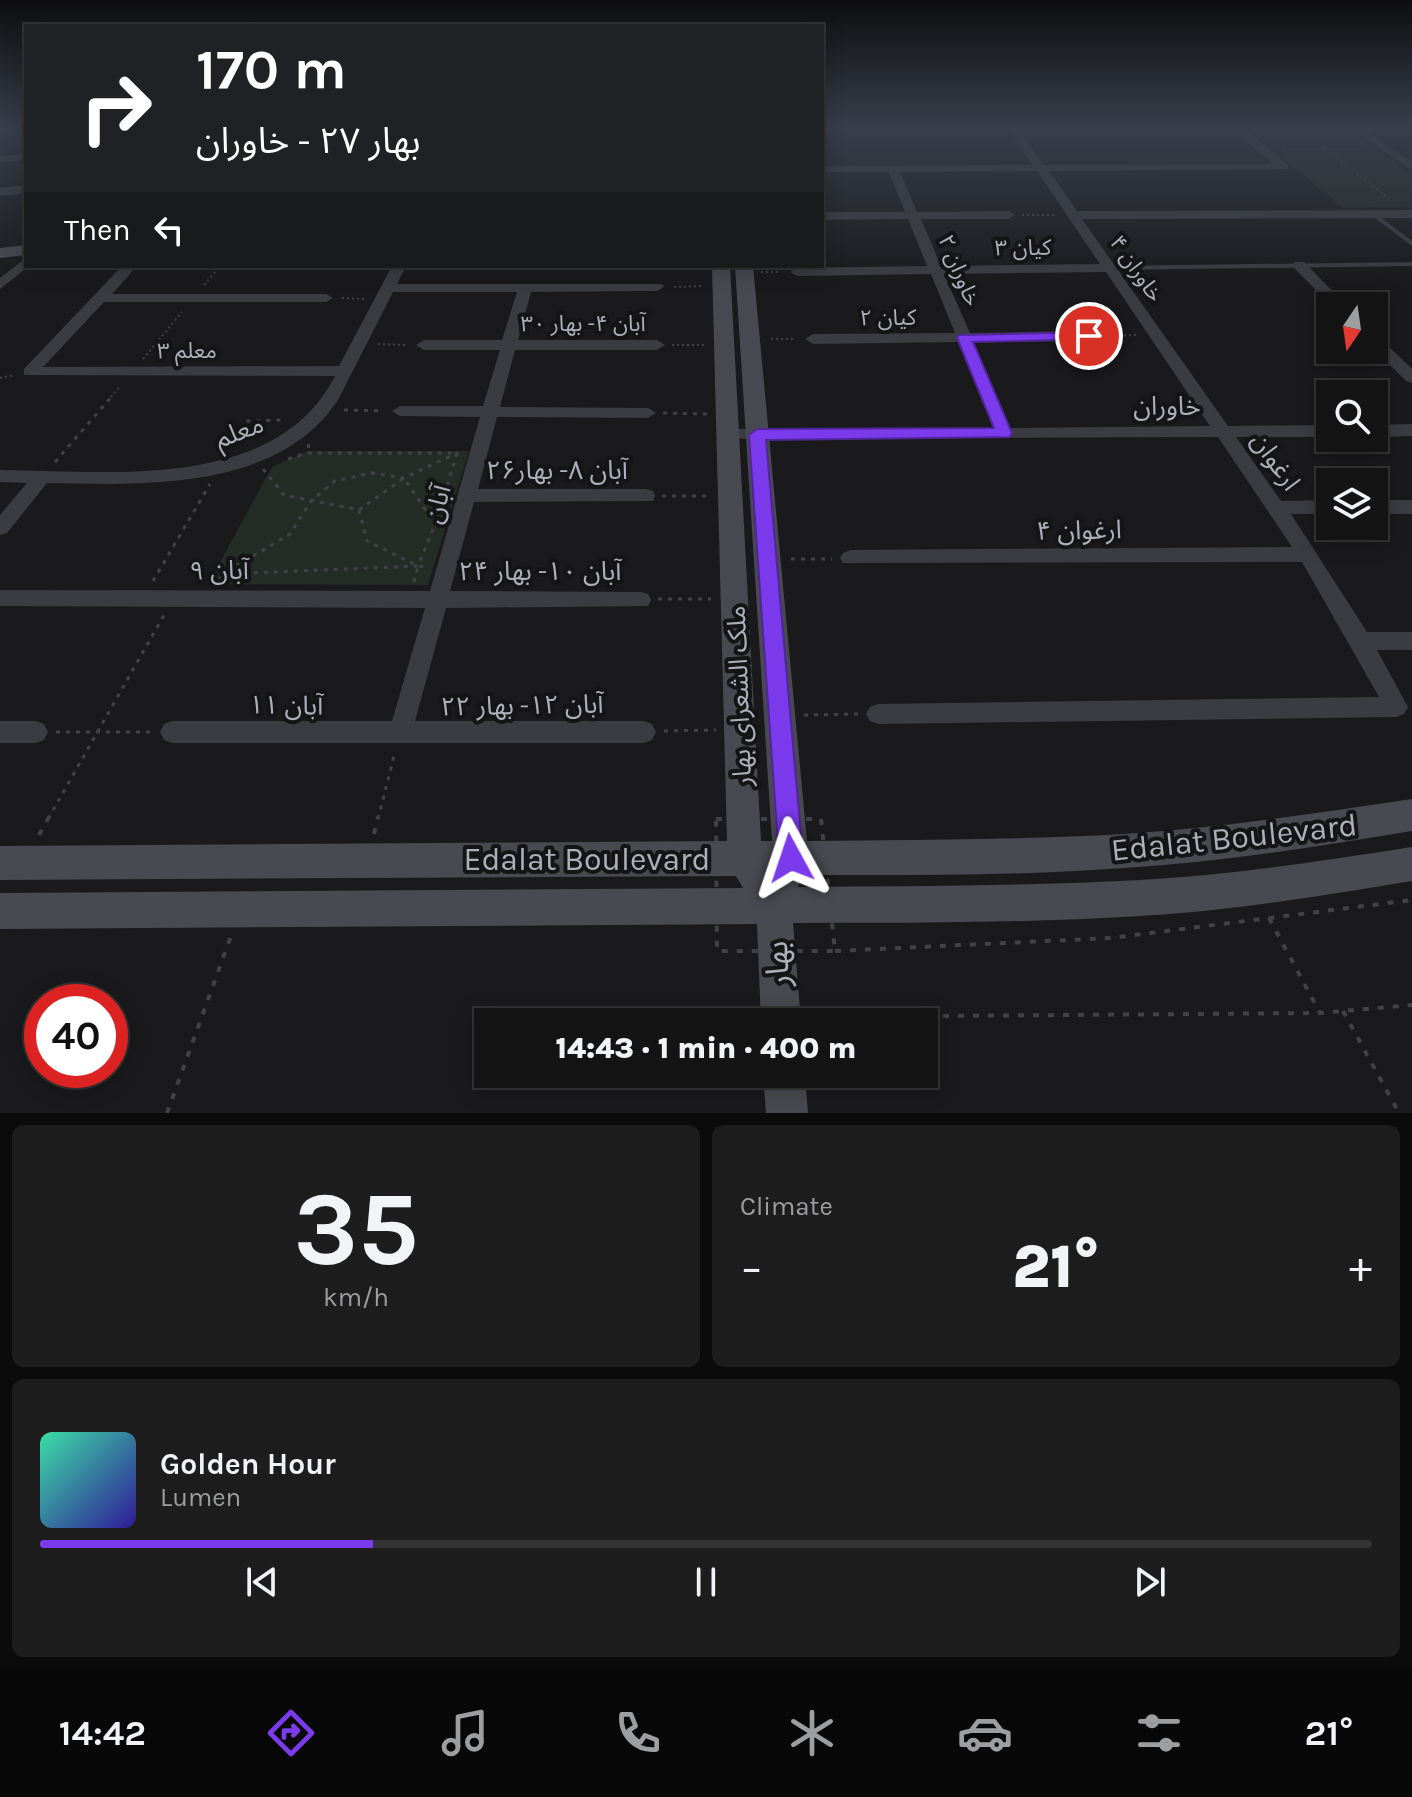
<!DOCTYPE html>
<meta charset="utf-8">
<style>
body{margin:0;font-family:Karla,"Noto Sans Arabic",sans-serif;background:#1d1d1e;color:#f1f3f6;height:100vh;display:flex;flex-direction:column;font-size:30px;white-space:nowrap}
*{box-sizing:border-box;margin:0}
p{font-size:26px;color:#9d9ea0}
.icon{flex:none;width:44px;height:44px;fill:none;stroke:currentColor;stroke-width:2;stroke-linecap:round;stroke-linejoin:round}
.map{position:relative;height:1113px;overflow:hidden}
.side{display:flex;flex-direction:column;gap:12px;padding:12px;background:#0b0b0c;flex:1}
.side>*{flex:none}
.guide{position:absolute;left:24px;top:24px;width:800px;height:244px;border-radius:0px;box-shadow:0 4px 20px #0003,0 0 0 2px #333334;background:#202124;color:#fff;overflow:hidden}
.needle{width:52px;rotate:193deg}
.buttons{position:absolute;left:1316px;top:292px;display:grid;gap:16px}
.buttons a{display:grid;place-items:center;width:72px;height:72px;border-radius:0px;background:#141415;box-shadow:0 4px 20px #0003,0 0 0 2px #333334;font-size:40px}
.speed{position:absolute;left:24px;top:984px;display:flex;gap:16px;font-size:40px;font-weight:700;text-align:center}
.speed>*{display:grid;place-content:center;width:104px;height:104px;border-radius:50%;background:#141415;box-shadow:0 4px 20px #0003,0 0 0 2px #333334;line-height:1}
.speed .limit{border:12px solid #d22;background:#fff;color:#111}
.pin{position:absolute;display:grid;place-items:center;width:68px;height:68px;color:#fff;margin:-34px;border:4px solid #fff;border-radius:50%;box-shadow:0 2px 8px #0007}
.me{position:absolute;width:88px;margin:-44px;rotate:355deg;stroke-linejoin:round;filter:drop-shadow(0 0 6px #0008)}
.turn{display:flex;align-items:center;gap:28px;height:168px;padding:0 40px;font-size:36px}
.turn .icon{width:104px;height:104px;stroke-width:2.5}
.turn b{display:block;font-size:56px;line-height:68px}
.then{display:flex;align-items:center;height:76px;padding:0 40px;background:#0003;gap:16px;font-size:30px}
.big{font-size:60px;font-weight:800;line-height:1.1}
.side .card{flex:1;display:flex;flex-direction:column;justify-content:center;gap:12px;min-width:0;padding:0 28px;border-radius:12px;background:#1d1d1e}
.side .dial{align-items:center;gap:0}
.dial b{font-size:104px;line-height:1}
.song{display:flex;align-items:center;gap:24px}
.cover{width:96px;height:96px;border-radius:12px;background:linear-gradient(135deg,hsl(160 70% 55%),hsl(250 70% 35%))}
.played{height:8px;border-radius:4px;background:linear-gradient(90deg,#7c3aed 25%,#333334 25%)}
.keys{display:flex;justify-content:space-around;direction:ltr}
.heat{display:flex;justify-content:space-between;align-items:center;font-size:44px;direction:ltr}
.side .tiles{flex:1;display:grid;gap:12px;grid-template-columns:1fr 1fr}
.card:last-child{grid-column:span 2}
.trip{position:absolute;left:474px;top:1008px;width:464px;height:80px;border-radius:0px;background:#141415;box-shadow:0 4px 20px #0003,0 0 0 2px #333334;font-weight:800;line-height:80px;text-align:center}
.menu{display:flex;height:128px;justify-content:space-around;align-items:center;background:#080808;color:#9d9ea0}
.menu .icon{width:56px;height:56px}
.menu .active{color:#7c3aed}
.menu b{font-size:36px;color:#f1f3f6}
.map>svg:first-child{display:block}
.green{fill:#242c26}
.lines{fill:none;stroke-linecap:round;stroke-linejoin:round}
.path-far2{stroke:#414248;stroke-width:2;stroke-dasharray:2 3;stroke-linecap:butt}
.path-far1{stroke:#414248;stroke-width:3;stroke-dasharray:4 6;stroke-linecap:butt}
.path{stroke:#414248;stroke-width:4;stroke-dasharray:6 9;stroke-linecap:butt}
.lane{fill:#3b3c41;fill-rule:evenodd}
.street{fill:#3b3c41;fill-rule:evenodd}
.secondary{fill:#494a51;fill-rule:evenodd}
.route{fill:#7c3aed;stroke:#51269a;stroke-width:2}
.labels{text-anchor:middle;stroke-width:8;stroke-linejoin:round;paint-order:stroke}
.far-street-label{font-size:22px;fill:#adb0bb;stroke:#151517}
.street-label{font-size:26px;fill:#adb0bb;stroke:#151517}
.near-street-label{font-size:32px;fill:#adb0bb;stroke:#151517}
</style>
<div class="map">
<svg width="1412" height="1113" viewBox="0 0 1412 1113">
<rect width="100%" height="100%" fill="#1a1a1c"/>
<g class="green">
<polygon points="1247,128 1346,128 1412,175 1412,207 1343,208"/>
<polygon points="307,451 469,451 428,585 208,584 272,467"/>
</g>
<g class="lines">
<g class="path-far2">
<polyline points="1297,128 1390,199"/>
<polyline points="1283,149 1363,149"/>
<polyline points="1022,215 1054,215"/>
<polyline points="761,272 781,272"/>
<polyline points="204,285 220,266"/>
<polyline points="674,287 702,286"/>
<polyline points="342,298 366,299"/>
<polyline points="1104,336 1136,335"/>
<polyline points="771,339 795,339"/>
<polyline points="378,344 407,345"/>
<polyline points="672,345 705,345"/>
<polyline points="143,359 182,312"/>
<polyline points="0,378 14,375"/>
<polyline points="111,397 120,386"/>
</g>
<g class="path-far1">
<polyline points="344,410 384,411"/>
<polyline points="663,413 708,414"/>
<polyline points="309,444 307,453 455,453"/>
<polyline points="231,446 245,421 284,420"/>
<polygon points="457,453 438,517 418,566 223,574 290,534 311,501 335,481 371,473 404,478"/>
<polyline points="288,459 307,453"/>
<polyline points="55,462 113,395"/>
<polyline points="263,469 284,495 359,510 367,541 418,566 427,567"/>
<polyline points="662,496 711,496"/>
<polyline points="359,510 404,478 430,517 436,517"/>
<polyline points="791,559 832,559"/>
<polyline points="219,580 223,574"/>
<polyline points="153,581 210,484"/>
<polyline points="414,582 418,566"/>
<polyline points="658,599 711,599"/>
<polyline points="804,715 860,714"/>
<polyline points="664,731 716,730"/>
<polyline points="56,732 152,732"/>
<polyline points="48,819 164,615"/>
<polyline points="378,819 395,752"/>
</g>
<g class="path">
<polygon points="716,819 821,819 835,951 717,951"/>
<polyline points="374,834 378,817"/>
<polyline points="39,835 49,817"/>
<polyline points="1269,918 1320,1013"/>
<polyline points="835,951 1111,938 1412,900"/>
<polyline points="1343,1011 1399,1113"/>
<polyline points="808,1017 1320,1013 1412,1005"/>
<polyline points="167,1113 231,936"/>
</g>
<g class="lane">
<polygon points="1371,213 1375,213 1412,241 1412,246 1371,215"/>
<polygon points="1412,262 1412,266 1111,270 1108,268 1111,266"/>
</g>
<g class="street">
<polygon points="26,128 26,132 0,135 0,129"/>
<path d="M822,128h422l44,37v4l-239,2 28,40 335,-1v8l-330,1 146,207 102,-1v12h-94l45,64 49,-1v14h-39l76,118h45v18h-35l31,57 -4,7 -8,3 -518,7 -8,-3 -4,-7 4,-7 8,-3 501,-7 -77,-135 -459,1 -3,-5 3,-5 7,-3 442,-3 -74,-110 -496,2 -3,-4 3,-4 6,-2 265,-1 -35,-86 -145,2 -8,-5 8,-5 142,-1 -24,-59 -134,2 -7,-4 7,-4 130,-2 -19,-47 -86,1v-8h83l-16,-40h-67v-6l210,-1 -21,-32h-189zM1236,132l37,32 -229,1 -23,-32zM1037,171l63,93 -159,2 -20,-47h88l6,-4 -6,-4 -92,1 -17,-40zM1106,272l104,154 -200,2 -37,-86 116,-1 8,-5 -8,-5 -119,2 -26,-59z"/>
<polygon points="1412,128 1412,132 1368,132 1412,162 1412,170 1351,129"/>
<polygon points="26,154 26,160 0,162 0,156"/>
<polygon points="26,185 26,193 0,196 0,188"/>
<polygon points="26,258 26,266 29,266 0,289 0,278"/>
<polygon points="1294,262 1304,262 1347,306 1332,306 1294,268"/>
<path d="M122,266h15l-25,28h214l7,4 -7,4h-222l-61,65 296,-1 53,-100h14l-9,18h265l2,3 -7,4 -126,1 -13,48h139l8,5 -8,5h-142l-15,57 148,1 8,5 -8,5 -151,-1 -19,72h168l7,2 2,5 -2,5 -179,1 -24,89 191,1 7,2 3,6 -3,6 -202,2 -31,113h229l8,3 4,8 -4,8 -8,3h-472l-8,-3 -4,-8 4,-8 8,-3h220l33,-113 -425,-2v-16l430,1 50,-174 -80,-1 -8,-5 8,-5h83l17,-56h-76l-8,-5 8,-5h78l15,-48h-124l-55,108c-60,91 -194,85 -291,83l-40,50 -7,2v-20l27,-32 -27,-1v-12c109,1 276,22 335,-94l-311,-1v-6z"/>
<polygon points="1374,335 1379,337 1412,369 1412,383 1406,381 1374,349"/>
<polygon points="1412,424 1412,436 1374,437 1374,425"/>
<rect x="1374" y="500" width="38" height="14"/>
<polygon points="0,721 36,721 44,724 48,732 44,740 36,743 0,743"/>
</g>
<g class="secondary">
<polygon points="26,245 26,255 0,258 0,248"/>
<path d="M712,266h18l31,575h11l-37,-575h18l54,575c105,-1 211,-1 316,-7 97,-6 193,-21 289,-35v32c-96,16 -191,31 -288,37 -107,8 -215,7 -322,7l-4,12c114,-1 228,-1 342,-7 91,-5 182,-19 272,-33v34c-90,15 -181,30 -272,35 -115,7 -231,7 -347,7l8,99h-40l-4,-98 -757,5v-36l743,-5 -7,-12 -736,4v-34l727,-5z"/>
<polygon points="763,1074 805,1074 808,1113 766,1113"/>
</g>
</g>
<linearGradient id="sky" x2="0" y2="1"><stop stop-color="#0e0e0f"/><stop offset="0.45" stop-color="#383e4b"/><stop offset="1" stop-color="#383e4b" stop-opacity="0"/></linearGradient>
<rect width="1412" height="284" fill="url(#sky)"/>
<polygon class="route" points="1089,332 1094,333 1094,339 973,342 1012,433 1010,437 766,440 803,858 800,866 791,870 783,866 779,858 749,435 757,429 994,428 957,338 959,335"/>
<g class="labels">
<g class="far-street-label">
<text transform="translate(1023 247) rotate(-1)" y="8">کیان ۳</text>
<text transform="translate(1137 268) rotate(55)" y="8">خاوران ۴</text>
<text transform="translate(960 270) rotate(67)" y="8">خاوران ۲</text>
<text transform="translate(888 317) rotate(-1)" y="8">کیان ۲</text>
<text x="583" y="331">آبان ۴- بهار ۳۰</text>
<text x="187" y="358">معلم ۳</text>
</g>
<g class="street-label">
<text x="1167" y="415">خاوران</text>
<text transform="translate(239 431) rotate(-21)" y="9">معلم</text>
<text transform="translate(1276 461) rotate(55)" y="9">ارغوان</text>
<text x="557" y="479">۲۶آبان ۸- بهار</text>
<text transform="translate(437 504) rotate(-74)" y="9">آبان</text>
<text transform="translate(1079 530) rotate(-1)" y="9">ارغوان ۴</text>
<text x="219" y="579">آبان ۹</text>
<text x="540" y="580">آبان ۱۰- بهار ۲۴</text>
<text transform="translate(739 696) rotate(-92)" y="9">ملک الشعرای بهار</text>
<text transform="translate(286 705) rotate(1)" y="9">آبان ۱۱</text>
<text transform="translate(522 705) rotate(-1)" y="9">آبان ۱۲- بهار ۲۲</text>
</g>
<g class="near-street-label">
<text transform="translate(1234 837) rotate(-6)" y="11">Edalat Boulevard</text>
<text x="587" y="870">Edalat Boulevard</text>
<text transform="translate(777 964) rotate(-93)" y="11">بهار</text>
</g>
</g>
</svg>
<div class="buttons">
<a><svg class="needle" viewBox="-14 -14 28 28"><path d="M0-13l5 13h-10z" fill="#e53935"/><path d="M0 13l5-13h-10z" fill="#9d9ea0"/></svg></a>
<a><svg class="icon" aria-label="search" viewBox="0 0 24 24"><circle cx="10" cy="10" r="6"/><path d="M15 15l6 6"/></svg></a>
<a><svg class="icon" aria-label="layers" viewBox="0 0 24 24"><path d="M12 4l9 5-9 5-9-5zM3 14l9 5 9-5"/></svg></a>
</div>
<div class="speed"><div class="limit">40</div></div>
<div class="pin" style="left:1089px;top:336px;background:#d93025"><svg class="icon" aria-label="arrive" viewBox="0 0 24 24"><path d="M6 21V4h12l-3 4 3 4H6"/></svg></div>
<svg class="me" style="left:791px;top:858px" viewBox="-20 -20 40 40"><path d="M0-17L14 15 0 8-14 15z" fill="#7c3aed" stroke="#fff" stroke-width="4"/></svg>
<div class="trip">14:43 · 1 min · 400 m</div>
<div class="guide">
<div class="turn"><svg class="icon" aria-label="right" viewBox="0 0 24 24"><path d="M7 20v-9h11M14 6l5 5-5 5"/></svg><div><b>170 m</b>بهار ۲۷ - خاوران</div></div>
<div class="then">Then<svg class="icon" aria-label="left" viewBox="0 0 24 24"><path d="M17 20v-9H6M10 6l-5 5 5 5"/></svg></div>
</div>
</div>
<section class="side">
<div class="tiles">
<div class="card dial"><b>35</b><p>km/h</p></div>
<div class="card"><p>Climate</p>
<div class="heat"><a>−</a><b class="big">21°</b><a>+</a></div>
</div>
<div class="card">
<div class="song"><i class="cover"></i><div><b>Golden Hour</b><p>Lumen</p></div></div>
<div class="played"></div>
<div class="keys"><svg class="icon" aria-label="previous" viewBox="0 0 24 24"><path d="M18 5L8 12l10 7zM5 5v14"/></svg><svg class="icon" aria-label="pause" viewBox="0 0 24 24"><path d="M8 5v14M16 5v14"/></svg><svg class="icon" aria-label="next" viewBox="0 0 24 24"><path d="M6 5l10 7-10 7zM19 5v14"/></svg></div>
</div>
</div>
</section>
<nav class="menu">
<b>14:42</b>
<svg class="icon active" aria-label="directions" viewBox="0 0 24 24"><path d="M12 3l9 9-9 9-9-9zM9 14v-3h6M13 9l2 2-2 2"/></svg>
<svg class="icon" aria-label="music" viewBox="0 0 24 24"><path d="M9 18V5l10-2v13"/><circle cx="6" cy="18" r="3"/><circle cx="16" cy="16" r="3"/></svg>
<svg class="icon" aria-label="phone" viewBox="0 0 24 24"><path d="M5 4h4l2 5-3 2q2 4 5 5l2-3 5 2v4C11 20 4 13 5 4z"/></svg>
<svg class="icon" aria-label="climate" viewBox="0 0 24 24"><path d="M12 3v18M4 7l16 10M4 17L20 7"/></svg>
<svg class="icon" aria-label="car" viewBox="0 0 24 24"><path d="M5 17H2v-5l4-1 3-4h7l3 4 3 1v5h-3M9 17h6M6 11h13"/><circle cx="7" cy="17" r="2"/><circle cx="17" cy="17" r="2"/></svg>
<svg class="icon" aria-label="filters" viewBox="0 0 24 24"><path d="M4 7h16M4 17h16"/><circle cx="9" cy="7" r="2"/><circle cx="15" cy="17" r="2"/></svg>
<b>21°</b>
</nav>
